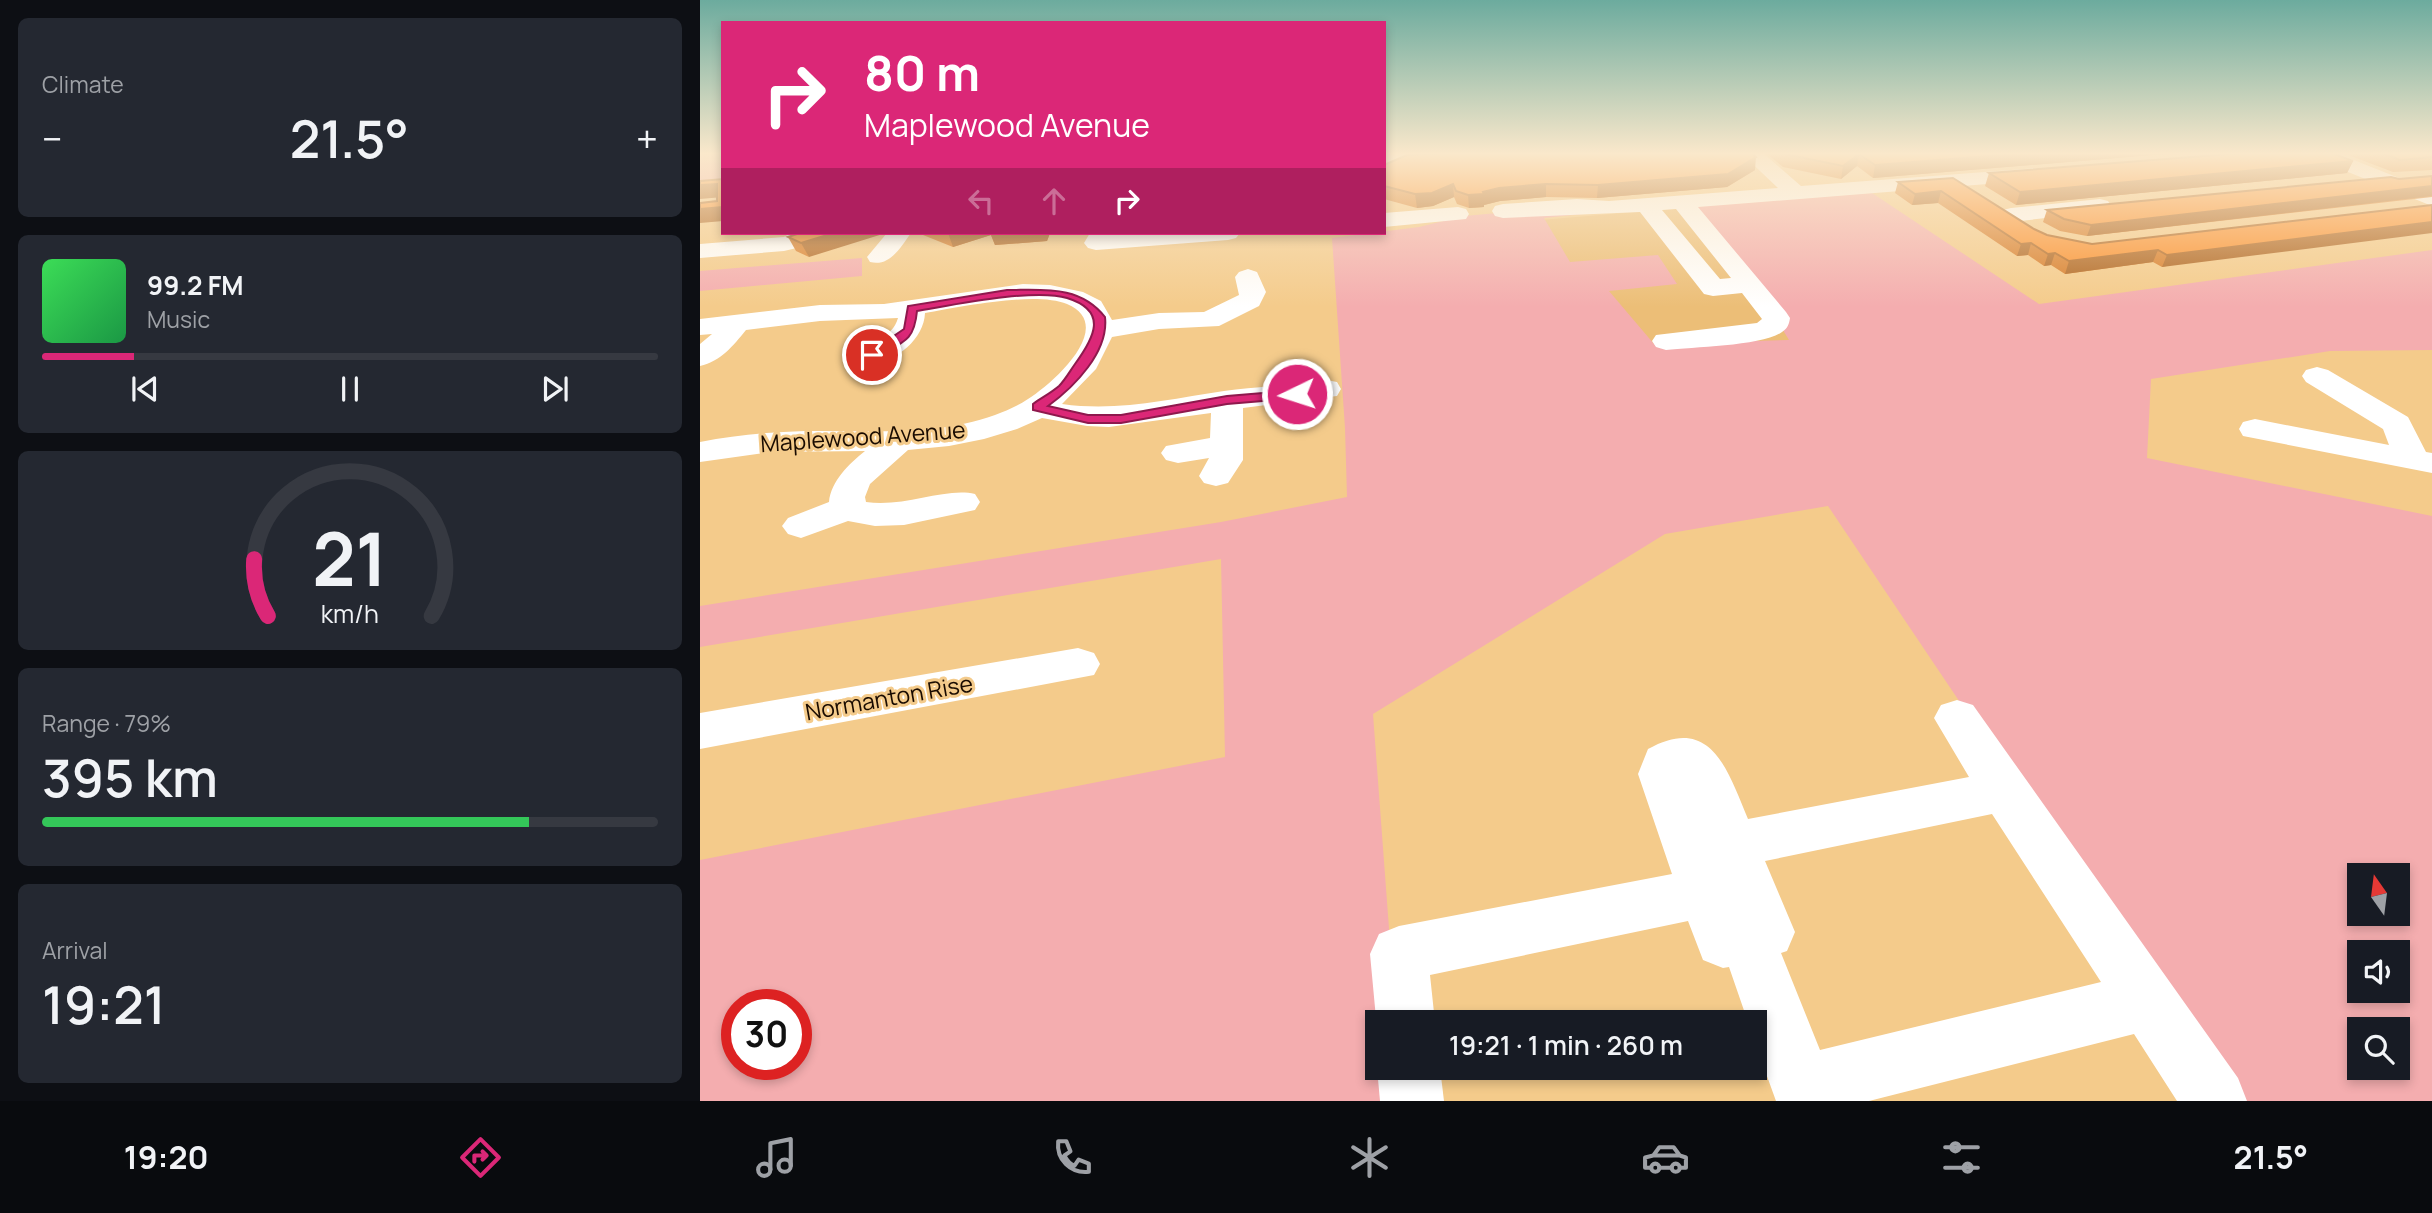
<!DOCTYPE html>
<meta charset="utf-8">
<style>
body{margin:0;font-family:Manrope,sans-serif;background:#242831;color:#f1f3f6;height:100vh;display:flex;flex-direction:column;font-size:26px;white-space:nowrap}
*{box-sizing:border-box;margin:0}
p{font-size:23px;color:#9ea1a6}
.icon{flex:none;width:38px;height:38px;fill:none;stroke:currentColor;stroke-width:2;stroke-linecap:round;stroke-linejoin:round}
.map{position:relative;flex:1;overflow:hidden}
.drawer{display:flex;flex-direction:column;gap:18px;padding:18px;background:#0d0f14;width:700px}
.drawer>*{flex:none}
.banner{position:absolute;left:21px;top:21px;width:665px;height:214px;border-radius:0px;box-shadow:0 4px 10px #0003;background:#db2777;color:#fff;overflow:hidden}
.needle{width:46px;rotate:346deg}
.controls{position:absolute;left:1647px;top:863px;display:grid;gap:14px}
.controls a{display:grid;place-items:center;width:63px;height:63px;border-radius:0px;background:#171b24;box-shadow:0 4px 10px #0003;font-size:35px}
.speed{position:absolute;left:21px;top:989px;display:flex;gap:14px;font-size:35px;font-weight:700;text-align:center}
.speed>*{display:grid;place-content:center;width:91px;height:91px;border-radius:50%;background:#171b24;box-shadow:0 4px 10px #0003;line-height:1}
.speed .limit{border:10px solid #d22;background:#fff;color:#111}
.pin{position:absolute;display:grid;place-items:center;width:60px;height:60px;color:#fff;margin:-30px;border:4px solid #fff;border-radius:50%;box-shadow:0 2px 7px #0007}
.me{position:absolute;width:77px;margin:-38px;rotate:266deg;stroke-linejoin:round;filter:drop-shadow(0 0 5px #0008)}
.turn{display:flex;align-items:center;gap:24px;height:147px;padding:0 28px;font-size:32px}
.turn .icon{width:91px;height:91px;stroke-width:2.5}
.turn b{display:block;font-size:49px;line-height:60px}
.lanes{display:flex;align-items:center;height:66px;padding:0 28px;background:#0003;justify-content:center;gap:35px;direction:ltr}
.lanes .off{opacity:.35}
.big{font-size:52px;font-weight:600;line-height:1.1}
.drawer .card{flex:1;display:flex;flex-direction:column;justify-content:center;gap:10px;min-width:0;padding:0 24px;border-radius:10px;background:#242831}
.drawer .dial{align-items:center;gap:0}
.dial svg{height:182px;overflow:visible;fill:none;stroke:#363941;stroke-width:7;stroke-linecap:round;text-anchor:middle}
.dial text{fill:#f1f3f6;stroke:none}
.song{display:flex;align-items:center;gap:21px}
.cover{width:84px;height:84px;border-radius:10px;background:linear-gradient(135deg,hsl(130 70% 55%),hsl(140 70% 35%))}
.played{height:7px;border-radius:4px;background:linear-gradient(90deg,#db2777 15%,#363941 15%)}
.keys{display:flex;justify-content:space-around;direction:ltr}
.heat{display:flex;justify-content:space-between;align-items:center;font-size:38px;direction:ltr}
.charge{height:10px;border-radius:5px;background:linear-gradient(90deg,#34c759 79%,#363941 0)}
.trip{position:absolute;left:665px;top:1010px;width:402px;height:70px;border-radius:0px;background:#171b24;box-shadow:0 4px 10px #0003;font-weight:600;line-height:70px;text-align:center}
.dock{display:flex;height:112px;justify-content:space-around;align-items:center;background:#090b0e;color:#9ea1a6}
.dock .icon{width:49px;height:49px}
.dock .active{color:#db2777}
.dock b{font-size:32px;color:#f1f3f6}
main{display:flex;flex:1;min-height:0}
.map>svg:first-child{display:block}
.built{fill:#ecbe77}
.green{fill:#f4adaf;fill-rule:evenodd}
.lines{fill:none;stroke-linecap:round;stroke-linejoin:round}
.minor{fill:#fff;fill-rule:evenodd}
.wall{fill:#d77c28}
.shaded-wall{fill:#af6520}
.building{fill:#fa902e;stroke:#af6520;stroke-width:2}
.route{fill:#db2777;stroke:#8e194d;stroke-width:2}
.labels{text-anchor:middle;stroke-width:6;stroke-linejoin:round;paint-order:stroke}
.street-label{font-size:23px;fill:#190b00;stroke:#f4cb8b}
</style>
<main>
<section class="drawer">
<div class="card"><p>Climate</p>
<div class="heat"><a>−</a><b class="big">21.5°</b><a>+</a></div>
</div>
<div class="card">
<div class="song"><i class="cover"></i><div><b>99.2 FM</b><p>Music</p></div></div>
<div class="played"></div>
<div class="keys"><svg class="icon" aria-label="previous" viewBox="0 0 24 24"><path d="M18 5L8 12l10 7zM5 5v14"/></svg><svg class="icon" aria-label="pause" viewBox="0 0 24 24"><path d="M8 5v14M16 5v14"/></svg><svg class="icon" aria-label="next" viewBox="0 0 24 24"><path d="M6 5l10 7-10 7zM19 5v14"/></svg></div>
</div>
<div class="card dial"><svg viewBox="0 0 100 80">
<path d="M14 69A42 42 0 1 1 86 69"/>
<path d="M14 69A42 42 0 0 1 8 44" stroke="#db2777"/>
<text x="50" y="56" font-size="32" font-weight="700">21</text>
<text x="50" y="72" font-size="11">km/h</text>
</svg></div>
<div class="card"><p>Range · 79%</p><b class="big">395 km</b><div class="charge"></div></div>
<div class="card"><p>Arrival</p><b class="big">19:21</b></div>
</section>
<div class="map">
<svg width="1732" height="1101" viewBox="0 0 1732 1101">
<rect width="100%" height="100%" fill="#f4cb8b"/>
<polygon class="built" points="1005,206 1145,350 899,389 829,221"/>
<g class="green">
<polygon points="0,153 23,153 23,182 0,183"/>
<path d="M1172,193l167,111 393,-54v100l-102,1 -179,28 -4,79 285,58v585h-204l-400,-595 -163,28 -292,180 23,308h-19v46h23l2,33h-702v-241l525,-103 -4,-198 -521,88v-41l521,-84 126,-25 -2,-69 -13,-190 87,-11 45,-11 69,-6 59,3 -48,5 26,44 88,-7 19,29 -68,7 45,53 135,-4 -30,-49 -66,-84zM1659,875h39v39h-39zM1659,952h39v38h-39zM37,1004h59v60h-59zM1659,1029h39v39h-39z"/>
<polygon points="162,258 162,276 0,291 0,271"/>
</g>
<g class="lines">
<g class="minor">
<polygon points="712,153 807,153 797,159 684,167 684,155"/>
<path d="M1041,153h22l38,33 237,-18 7,2 3,4 -3,4 -7,2 -340,27 88,105 4,6c-1,6 -2,10 -8,14 -19,14 -89,15 -116,18l-10,-3 -4,-6 4,-6 101,-12 5,-4 -20,-26 -29,3 -9,-2 -64,-82 -137,6 -8,-2 -3,-5 3,-5 8,-2 74,-5 32,2 169,-13zM976,209l55,69 -11,1 -58,-69z"/>
<polygon points="1608,153 1636,153 1732,191 1732,206 1611,157"/>
<polygon points="1400,199 1408,201 1411,206 1408,211 1311,222 1303,220 1300,215 1303,210 1311,208"/>
<polygon points="758,207 766,209 769,214 766,219 684,227 684,213"/>
<polygon points="91,233 116,233 105,246 84,251 0,258 0,244 84,237"/>
<path d="M187,233h24c-11,15 -21,34 -41,29l-3,-5z"/>
<polygon points="390,233 409,235 540,233 536,238 528,240 396,250 388,248 384,243"/>
<path d="M548,269l9,3 9,20 -7,14 -40,20 -60,3 -47,8 -16,32 -34,35c56,8 107,-5 162,-13 33,-4 68,-6 102,-11l11,2 4,7 -4,7 -94,12v52l-15,23 -12,3 -12,-3 -5,-7 10,-18 -31,5 -12,-3 -5,-7 5,-7 44,-8 1,-25 -102,14 -22,-1 -45,-8 -25,11 -33,10 -35,7 -41,4 -38,34 -5,13 1,5c38,6 79,-15 109,-8l5,8 -5,8 -71,15 -29,1 -27,-5 -47,17 -13,-4 -6,-8 6,-8 41,-16c2,-21 20,-38 36,-51l-94,1 -71,10v-20c35,-7 70,-10 105,-11 63,-1 129,6 190,-16 11,-4 23,-9 33,-16 24,-15 90,-73 39,-95 -32,-13 -107,3 -142,9 -1,29 -36,55 -63,48l-5,-6c12,-16 35,-15 41,-37l-78,3 -74,9c-13,16 -25,31 -46,36v-22l12,-10 -12,1v-16l120,-14 64,-1 139,-20 27,1 33,7 18,9 11,19 47,-7 45,-1 35,-17 -4,-18 4,-5z"/>
<polygon points="1617,367 1628,370 1708,417 1726,452 1732,453 1732,473 1543,436 1539,429 1543,422 1555,419 1689,445 1683,429 1606,382 1602,376 1606,370"/>
<polygon points="378,648 394,653 400,664 394,675 0,749 0,713"/>
<path d="M1257,700l16,5 265,373 9,23h-70l-43,-67 -265,67h-93l-21,-58v-21h-7l-19,-55 -6,1 -20,-8 -15,-39 -258,54 5,47h-58v7l-7,-75 9,-20 20,-8 273,-52 -34,-100 10,-25c64,-36 80,23 100,70l221,-42 -35,-59 7,-13zM1292,814l109,168 -281,68 -39,-97 6,-2 8,-19 -30,-71z"/>
<polygon points="677,1068 740,1068 744,1101 680,1101"/>
</g>
</g>
<g class="wall">
<polygon points="1066,153 1477,153 1173,178 1157,166 1141,179 1083,167"/>
<polygon points="1643,153 1732,153 1732,170 1693,172"/>
<polygon points="1653,161 1647,173 1316,205 1285,186 1289,173"/>
<polygon points="684,165 1055,170 1027,187 897,198 846,197 800,201 784,205 784,207 769,208 757,204 754,197 733,206 717,208 684,199"/>
<polygon points="1253,178 1334,229 1347,235 1392,244 1732,205 1462,267 1453,262 1365,274 1351,265 1344,266 1328,255 1317,256 1238,203 1212,205 1195,193 1198,182"/>
<polygon points="1699,179 1732,186 1732,197 1387,236 1360,231 1343,222 1347,210"/>
<polygon points="218,233 357,233 350,233 347,241 295,245 291,235 253,247"/>
<polygon points="100,234 109,257 96,251 88,237"/>
</g>
<g class="shaded-wall">
<polygon points="1327,153 1477,153 1173,178 1175,165"/>
<polygon points="1159,154 1157,166 1141,179 1143,166"/>
<polygon points="1056,157 1055,170 1027,187 897,198 898,185"/>
<polygon points="1653,161 1647,173 1316,205 1320,192"/>
<polygon points="17,184 23,197 0,199 0,185"/>
<polygon points="753,184 754,197 733,206 717,208 715,194"/>
<polygon points="846,184 846,197 800,201 784,205 784,207 769,208 768,195 799,188"/>
<polygon points="1732,186 1732,196 1387,236 1391,225"/>
<polygon points="1241,191 1238,203 1212,205 1215,194"/>
<polygon points="23,207 23,221 0,223 0,209"/>
<polygon points="1732,222 1732,233 1462,267 1467,255"/>
<polygon points="134,233 186,233 109,257 101,243"/>
<polygon points="248,233 357,233 350,233 347,241 295,245 291,235 253,247"/>
<polygon points="1331,243 1328,255 1317,256 1321,244"/>
<polygon points="1458,250 1453,262 1365,274 1369,261"/>
<polygon points="1355,253 1351,265 1344,266 1348,254"/>
</g>
<g class="building">
<polygon points="742,153 1052,153 1056,157 1028,174 898,185 846,184 799,188 783,192 784,194 768,195 756,191 753,184 732,193 715,194 684,186 684,165 707,155"/>
<polygon points="1083,153 1327,153 1175,165 1159,154 1143,166 1085,154"/>
<polygon points="1542,153 1632,153 1653,161 1320,192 1289,173"/>
<polygon points="1682,153 1732,153 1732,157 1700,160"/>
<polygon points="1732,176 1732,186 1391,225 1364,219 1347,210 1691,177 1699,179"/>
<polygon points="1253,178 1334,229 1347,235 1392,244 1732,205 1732,222 1467,255 1458,250 1369,261 1355,253 1348,254 1331,243 1321,244 1241,191 1215,194 1198,182"/>
<polygon points="23,179 23,207 0,209 0,203 17,201 17,184 0,185 0,181"/>
<polygon points="100,233 134,233 101,243 88,237"/>
</g>
<linearGradient id="sky" x2="0" y2="1"><stop stop-color="#6cab9e"/><stop offset="0.5" stop-color="#fae8cb"/><stop offset="1" stop-color="#fae8cb" stop-opacity="0"/></linearGradient>
<rect width="1732" height="307" fill="url(#sky)"/>
<path class="route" d="M307,290c37,0 73,-5 98,27 4,35 -31,70 -57,89l40,9h33l106,-19 70,-6 6,4 -6,4 -70,6 -106,19h-33l-55,-13v-6c8,-6 18,-11 26,-18 6,-6 11,-15 16,-22 19,-26 34,-53 -8,-66 -33,-10 -114,7 -150,13 -3,32 -15,31 -41,46l-10,-2 38,-26 4,-23z"/>
<g class="labels">
<g class="street-label">
<text transform="translate(163 437) rotate(-4)" y="8">Maplewood Avenue</text>
<text transform="translate(189 698) rotate(-10)" y="8">Normanton Rise</text>
</g>
</g>
</svg>
<div class="controls">
<a><svg class="needle" viewBox="-14 -14 28 28"><path d="M0-13l5 13h-10z" fill="#e53935"/><path d="M0 13l5-13h-10z" fill="#9ea1a6"/></svg></a>
<a><svg class="icon" aria-label="sound" viewBox="0 0 24 24"><path d="M4 9h4l5-4v14l-5-4H4zM17 9q2 3 0 6"/></svg></a>
<a><svg class="icon" aria-label="search" viewBox="0 0 24 24"><circle cx="10" cy="10" r="6"/><path d="M15 15l6 6"/></svg></a>
</div>
<div class="speed"><div class="limit">30</div></div>
<div class="pin" style="left:172px;top:355px;background:#d93025"><svg class="icon" aria-label="arrive" viewBox="0 0 24 24"><path d="M6 21V4h12l-3 4 3 4H6"/></svg></div>
<svg class="me" style="left:597px;top:394px" viewBox="-20 -20 40 40"><circle r="17" fill="#db2777" stroke="#fff" stroke-width="3"/><path d="M0-11L8 9 0 5-8 9z" fill="#fff"/></svg>
<div class="trip">19:21 · 1 min · 260 m</div>
<div class="banner">
<div class="turn"><svg class="icon" aria-label="right" viewBox="0 0 24 24"><path d="M7 20v-9h11M14 6l5 5-5 5"/></svg><div><b>80 m</b>Maplewood Avenue</div></div>
<div class="lanes"><svg class="icon off" aria-label="left" viewBox="0 0 24 24"><path d="M17 20v-9H6M10 6l-5 5 5 5"/></svg><svg class="icon off" aria-label="ahead" viewBox="0 0 24 24"><path d="M12 20V5M6 11l6-6 6 6"/></svg><svg class="icon" aria-label="right" viewBox="0 0 24 24"><path d="M7 20v-9h11M14 6l5 5-5 5"/></svg></div>
</div>
</div>
</main>
<nav class="dock">
<b>19:20</b>
<svg class="icon active" aria-label="directions" viewBox="0 0 24 24"><path d="M12 3l9 9-9 9-9-9zM9 14v-3h6M13 9l2 2-2 2"/></svg>
<svg class="icon" aria-label="music" viewBox="0 0 24 24"><path d="M9 18V5l10-2v13"/><circle cx="6" cy="18" r="3"/><circle cx="16" cy="16" r="3"/></svg>
<svg class="icon" aria-label="phone" viewBox="0 0 24 24"><path d="M5 4h4l2 5-3 2q2 4 5 5l2-3 5 2v4C11 20 4 13 5 4z"/></svg>
<svg class="icon" aria-label="climate" viewBox="0 0 24 24"><path d="M12 3v18M4 7l16 10M4 17L20 7"/></svg>
<svg class="icon" aria-label="car" viewBox="0 0 24 24"><path d="M5 17H2v-5l4-1 3-4h7l3 4 3 1v5h-3M9 17h6M6 11h13"/><circle cx="7" cy="17" r="2"/><circle cx="17" cy="17" r="2"/></svg>
<svg class="icon" aria-label="filters" viewBox="0 0 24 24"><path d="M4 7h16M4 17h16"/><circle cx="9" cy="7" r="2"/><circle cx="15" cy="17" r="2"/></svg>
<b>21.5°</b>
</nav>
